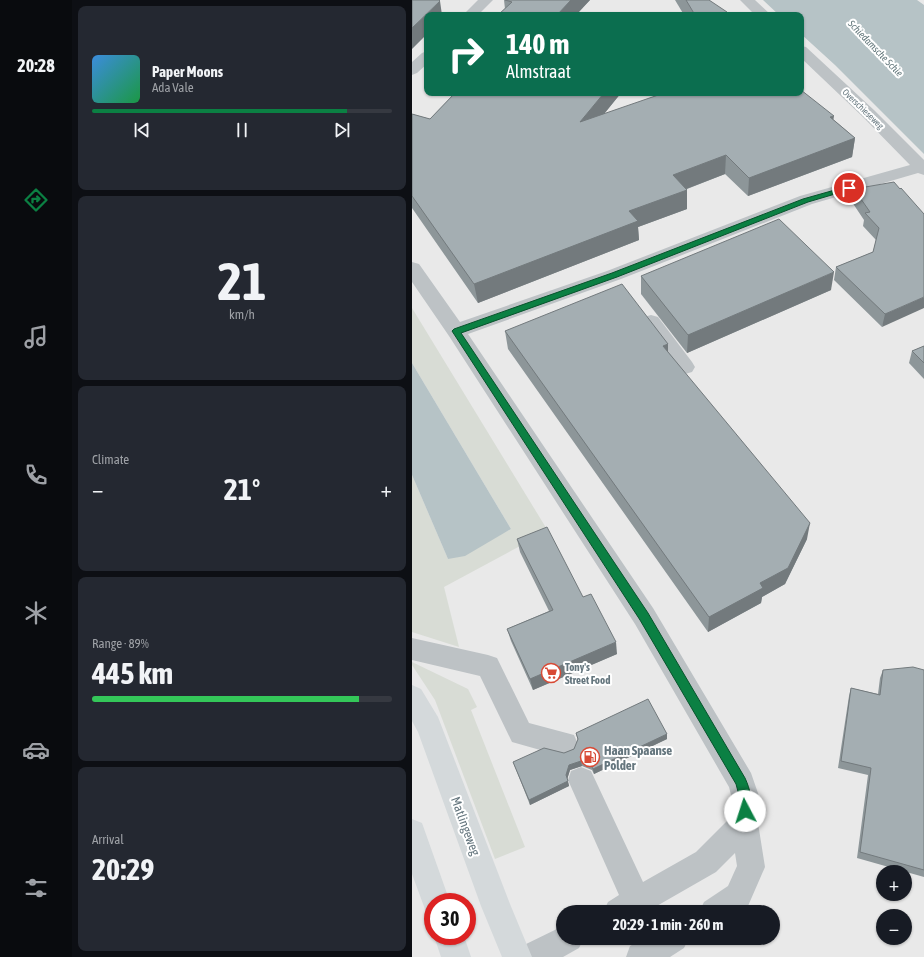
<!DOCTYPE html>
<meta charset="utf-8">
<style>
body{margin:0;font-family:"Asap Condensed",sans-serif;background:#242831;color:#f1f3f6;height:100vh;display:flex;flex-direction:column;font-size:15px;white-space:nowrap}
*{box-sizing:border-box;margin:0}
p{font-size:13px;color:#9ea1a6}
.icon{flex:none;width:22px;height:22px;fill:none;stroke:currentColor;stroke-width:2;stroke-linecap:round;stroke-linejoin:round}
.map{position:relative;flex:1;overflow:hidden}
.sheet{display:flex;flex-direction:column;gap:6px;padding:6px;background:#0d0f14;width:340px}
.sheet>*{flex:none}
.guide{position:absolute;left:12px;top:12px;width:380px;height:84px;border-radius:8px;box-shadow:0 1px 3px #0004;background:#0b6e4f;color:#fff;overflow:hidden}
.controls{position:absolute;left:464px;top:865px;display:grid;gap:8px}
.controls a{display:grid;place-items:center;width:36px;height:36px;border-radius:50%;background:#171b24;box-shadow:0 1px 3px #0004;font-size:20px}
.speed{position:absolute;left:12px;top:893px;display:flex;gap:8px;font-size:20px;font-weight:700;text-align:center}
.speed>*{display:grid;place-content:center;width:52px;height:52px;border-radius:50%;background:#171b24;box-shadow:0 1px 3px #0004;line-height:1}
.speed .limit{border:6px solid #d22;background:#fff;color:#111}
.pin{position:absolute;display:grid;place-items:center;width:34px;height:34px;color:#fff;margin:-17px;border:2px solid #fff;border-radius:50%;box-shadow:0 1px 4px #0007}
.me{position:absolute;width:44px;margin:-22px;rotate:355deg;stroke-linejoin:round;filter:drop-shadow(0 0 3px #0008)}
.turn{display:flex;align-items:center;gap:14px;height:84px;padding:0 16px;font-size:18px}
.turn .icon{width:52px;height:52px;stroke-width:2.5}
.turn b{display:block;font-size:28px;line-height:34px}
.big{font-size:30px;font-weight:700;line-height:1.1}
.sheet .card{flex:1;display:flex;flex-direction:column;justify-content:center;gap:6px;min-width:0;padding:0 14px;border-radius:8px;background:#242831}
.sheet .dial{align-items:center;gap:0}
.dial b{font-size:52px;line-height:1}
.song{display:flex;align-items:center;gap:12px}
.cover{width:48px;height:48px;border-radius:6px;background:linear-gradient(135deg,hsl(210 70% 55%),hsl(140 70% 35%))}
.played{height:4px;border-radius:2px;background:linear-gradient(90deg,#0b8043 85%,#363941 85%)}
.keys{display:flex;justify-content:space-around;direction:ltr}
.heat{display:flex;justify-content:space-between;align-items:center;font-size:22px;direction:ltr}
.charge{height:6px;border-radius:3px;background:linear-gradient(90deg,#34c759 89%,#363941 0)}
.trip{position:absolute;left:144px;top:905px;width:224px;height:40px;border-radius:20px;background:#171b24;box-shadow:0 1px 3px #0004;font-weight:700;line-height:40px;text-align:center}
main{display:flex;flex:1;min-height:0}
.menu{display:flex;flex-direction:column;width:72px;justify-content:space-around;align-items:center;background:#090b0e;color:#9ea1a6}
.menu .icon{width:28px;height:28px}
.menu .selected{color:#0b8043}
.menu b{font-size:18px;color:#f1f3f6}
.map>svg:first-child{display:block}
.built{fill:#e9e9e9;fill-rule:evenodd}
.green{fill:#d8dcd5}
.water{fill:#b6c3c6}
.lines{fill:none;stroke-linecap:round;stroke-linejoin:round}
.minor{fill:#bdc2c5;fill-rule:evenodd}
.major{fill:#d4d9db;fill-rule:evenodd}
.wall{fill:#8d9699}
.shaded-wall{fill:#737a7d}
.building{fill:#a4aeb2;stroke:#737a7d}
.route{fill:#0b8043;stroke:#07532c}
.labels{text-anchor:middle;stroke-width:4;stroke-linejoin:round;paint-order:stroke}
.far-street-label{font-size:9px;fill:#65767e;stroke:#fff}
.far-water-label{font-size:10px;font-style:italic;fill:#607579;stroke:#fff}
.poi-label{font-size:11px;font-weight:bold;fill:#65767e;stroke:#fff;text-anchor:start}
.near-poi-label{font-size:13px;font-weight:bold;fill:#65767e;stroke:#fff;text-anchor:start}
.near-street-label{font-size:13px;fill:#65767e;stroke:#fff}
</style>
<main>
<nav class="menu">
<b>20:28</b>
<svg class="icon selected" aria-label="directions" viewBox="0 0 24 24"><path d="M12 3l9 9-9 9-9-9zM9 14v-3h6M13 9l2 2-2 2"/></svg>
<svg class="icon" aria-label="music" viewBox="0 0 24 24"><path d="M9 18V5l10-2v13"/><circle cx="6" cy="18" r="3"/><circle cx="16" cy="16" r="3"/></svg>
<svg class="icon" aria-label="phone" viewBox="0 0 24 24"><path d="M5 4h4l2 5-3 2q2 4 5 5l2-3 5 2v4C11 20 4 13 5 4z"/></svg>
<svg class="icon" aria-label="climate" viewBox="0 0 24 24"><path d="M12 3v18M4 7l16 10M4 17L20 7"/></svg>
<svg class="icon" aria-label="car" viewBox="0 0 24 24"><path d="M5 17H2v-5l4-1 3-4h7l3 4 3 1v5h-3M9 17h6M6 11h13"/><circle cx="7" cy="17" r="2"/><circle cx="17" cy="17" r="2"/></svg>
<svg class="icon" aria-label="filters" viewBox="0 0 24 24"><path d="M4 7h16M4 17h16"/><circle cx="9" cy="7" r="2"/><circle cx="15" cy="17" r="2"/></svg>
</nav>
<section class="sheet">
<div class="card">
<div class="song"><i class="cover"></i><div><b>Paper Moons</b><p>Ada Vale</p></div></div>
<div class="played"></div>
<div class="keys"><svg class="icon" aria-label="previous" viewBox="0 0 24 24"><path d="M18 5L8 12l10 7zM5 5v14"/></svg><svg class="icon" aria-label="pause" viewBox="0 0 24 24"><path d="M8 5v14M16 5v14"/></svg><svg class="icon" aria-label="next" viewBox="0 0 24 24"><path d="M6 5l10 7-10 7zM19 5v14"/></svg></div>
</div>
<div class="card dial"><b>21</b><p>km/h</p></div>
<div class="card"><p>Climate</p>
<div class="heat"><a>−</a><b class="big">21°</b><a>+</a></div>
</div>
<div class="card"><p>Range · 89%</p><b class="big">445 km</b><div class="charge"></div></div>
<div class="card"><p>Arrival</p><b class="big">20:29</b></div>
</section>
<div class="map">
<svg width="512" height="957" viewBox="0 0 512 957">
<rect width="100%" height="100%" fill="#f8f8f5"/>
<path class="built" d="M0,0h512v957h-512zM15,15h374v78h-374zM471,872h22v22h-22zM21,902h34v34h-34zM151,912h210v26h-210zM471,916h22v22h-22z"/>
<g class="green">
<polygon points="0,308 136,531 32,587 47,647 0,632 0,475 36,559 99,529 0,363"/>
<polygon points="0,662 56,689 65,707 59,710 113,847 83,859 23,700 0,665"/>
</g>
<g class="water">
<polygon points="351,0 505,0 512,5 512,154 423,65 389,34 389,15 367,15"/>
<polygon points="0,363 99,529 53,556 36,559 0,475"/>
</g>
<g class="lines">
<g class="minor">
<polygon points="66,0 81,0 66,15 51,15"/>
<polygon points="328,0 343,0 359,15 343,15"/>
<polygon points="389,46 394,47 463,111 512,160 512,175 506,173 400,204 209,279 56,334 241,608 339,773 348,799 346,823 353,867 336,906 328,912 287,912 292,902 316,886 325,866 323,853 304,872 243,907 245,912 191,912 196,902 207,895 156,780 159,771 169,767 179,771 231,882 284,852 319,817 320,799 317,787 223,624 37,336 0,282 0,262 7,264 48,322 195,271 388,196 498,165 451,117 389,58"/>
<polygon points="15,51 15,64 5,73 0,75 0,62 10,53"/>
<polygon points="239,315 246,317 280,362 283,367 280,372 273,374 266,372 232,327 229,322 232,317"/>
<polygon points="0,638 76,655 85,658 117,723 162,735 166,744 162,753 153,757 100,742 68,676 0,660"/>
<polygon points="151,926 151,938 172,938 167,948 151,957 106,957 110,946"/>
<polygon points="233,938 277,938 272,948 258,957 214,957 218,946"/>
</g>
<g class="major">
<polygon points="0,685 9,689 26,717 98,904 120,957 90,957 69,906 6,732 0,721"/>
<polygon points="0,819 10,823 38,902 21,902 21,915 14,912 0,874"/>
<polygon points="22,936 52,936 59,957 29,957"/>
</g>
</g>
<g class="wall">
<polygon points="92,0 178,0 164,15 86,15 93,9"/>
<polygon points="263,0 297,0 315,15 272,15"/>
<polygon points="43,93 209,93 192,114 422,120 443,138 440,157 336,196 313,174 275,189 275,209 226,227 227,240 66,303 0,208 0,114 18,119"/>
<polygon points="442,189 488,189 512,214 470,327 422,280 424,267 461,252 464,240 451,226 452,220 440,202"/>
<polygon points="229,276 419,290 275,353 229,294"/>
<polygon points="93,331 256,344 256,352 395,539 373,584 350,597 349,603 296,632 96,349"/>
<polygon points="512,346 512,379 497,363 500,351"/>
<polygon points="105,539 171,597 205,654 121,690 99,641 95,629 137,611 108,552"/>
<polygon points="471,670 512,670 512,877 445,858 456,775 426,768 437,696 439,688 466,694 468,678"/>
<polygon points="164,733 255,734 255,739 182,774 180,770 170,766 158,770 155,779 157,786 118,805 101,762 152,753 162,749 166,741"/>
</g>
<g class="shaded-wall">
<polygon points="159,0 178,0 164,15 145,15"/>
<polygon points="28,1 30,15 15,15 15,34 0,49 0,28"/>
<polygon points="192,93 209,93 170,141 168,122"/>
<polygon points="422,116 419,135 418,117"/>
<polygon points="443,138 440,157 336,196 337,178"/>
<polygon points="314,155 313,174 261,194 261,175"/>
<polygon points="275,190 275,209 226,227 227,240 66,303 62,284 217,211"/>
<polygon points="422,272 419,290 275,353 276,335"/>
<polygon points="512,297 512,308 470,327 473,314"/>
<polygon points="256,344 256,362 251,346"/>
<polygon points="398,523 395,539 373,584 350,597 349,603 296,632 297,617"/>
<polygon points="204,642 205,654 121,690 118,679"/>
<polygon points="255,734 255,739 182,774 181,769"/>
<polygon points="169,761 170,766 158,770 155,780 154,775 157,765"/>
<polygon points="156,781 157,786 118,805 117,800"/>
</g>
<g class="building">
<polygon points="0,0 27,0 28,1 0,28"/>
<polygon points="93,0 159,0 145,15 86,15 100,2"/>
<polygon points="274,0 297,0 315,12 314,14 315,15 283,15"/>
<polygon points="389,90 422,116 418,117 443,138 337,178 314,155 261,175 275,190 217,211 226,221 62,284 0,196 0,114 18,119 43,93 192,93 168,122 252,93 389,93"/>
<polygon points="482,182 488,189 489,188 512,214 512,297 473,314 424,267 461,252 467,228 453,213 458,212 442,189"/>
<polygon points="367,219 422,272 276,335 229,276"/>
<polygon points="210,284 256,344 251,346 398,523 376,568 348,583 351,588 297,617 93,331"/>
<polygon points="512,346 512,363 500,351"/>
<polygon points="135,527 171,597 179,594 204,642 118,679 95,629 141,610 105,539"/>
<polygon points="501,667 512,670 512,870 448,852 459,768 429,761 439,688 468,695 471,670"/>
<polygon points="236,699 255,734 181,769 179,765 169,761 157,765 154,775 156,781 117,800 101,762 132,748 152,753 162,749 166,739 164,733"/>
</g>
<path class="route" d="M437,186l4,2 -1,1 -44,13 -191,75 -156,56 187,280 97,165c5,11 9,25 4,37l-4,2 -4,-2 -2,-4 1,-12 -4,-15 -96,-164 -188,-289 2,-2 158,-56 191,-74z"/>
<defs>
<g id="supermarket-ring" transform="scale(1)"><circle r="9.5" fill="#fff" stroke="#d84a35" stroke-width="1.5"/><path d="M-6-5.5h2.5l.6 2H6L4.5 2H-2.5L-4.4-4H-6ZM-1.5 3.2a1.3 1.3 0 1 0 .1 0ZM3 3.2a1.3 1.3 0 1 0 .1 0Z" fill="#d84a35"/></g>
<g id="fuel-ring" transform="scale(1)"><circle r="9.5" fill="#fff" stroke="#d84a35" stroke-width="1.5"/><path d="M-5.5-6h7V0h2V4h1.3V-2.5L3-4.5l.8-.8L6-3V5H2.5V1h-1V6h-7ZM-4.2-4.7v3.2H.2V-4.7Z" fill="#d84a35"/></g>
</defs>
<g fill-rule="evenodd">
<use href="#supermarket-ring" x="139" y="673"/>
<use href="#fuel-ring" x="178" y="757"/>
</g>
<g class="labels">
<g class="far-street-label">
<text transform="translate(451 109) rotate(44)" y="3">Overschieseweg</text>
</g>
<g class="far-water-label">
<text transform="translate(464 48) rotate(46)" y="4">Schiedamsche Schie</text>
</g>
<g class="poi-label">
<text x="153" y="671">Tony's<tspan x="153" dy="13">Street Food</tspan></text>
</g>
<g class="near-poi-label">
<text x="192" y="755">Haan Spaanse<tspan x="192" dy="15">Polder</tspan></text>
</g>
<g class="near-street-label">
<text transform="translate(54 826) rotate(70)" y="5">Matlingeweg</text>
</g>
</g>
</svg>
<div class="controls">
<a>+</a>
<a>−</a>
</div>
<div class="speed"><div class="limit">30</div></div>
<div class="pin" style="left:437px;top:188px;background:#d93025"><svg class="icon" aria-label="arrive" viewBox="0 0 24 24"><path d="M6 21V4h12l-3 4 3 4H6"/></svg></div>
<svg class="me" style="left:333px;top:811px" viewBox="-20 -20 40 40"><circle r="19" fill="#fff"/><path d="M0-13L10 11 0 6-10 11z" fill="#0b8043"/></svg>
<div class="trip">20:29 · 1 min · 260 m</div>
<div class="guide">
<div class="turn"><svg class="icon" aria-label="right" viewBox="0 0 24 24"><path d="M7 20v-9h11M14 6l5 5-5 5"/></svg><div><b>140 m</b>Almstraat</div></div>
</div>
</div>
</main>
